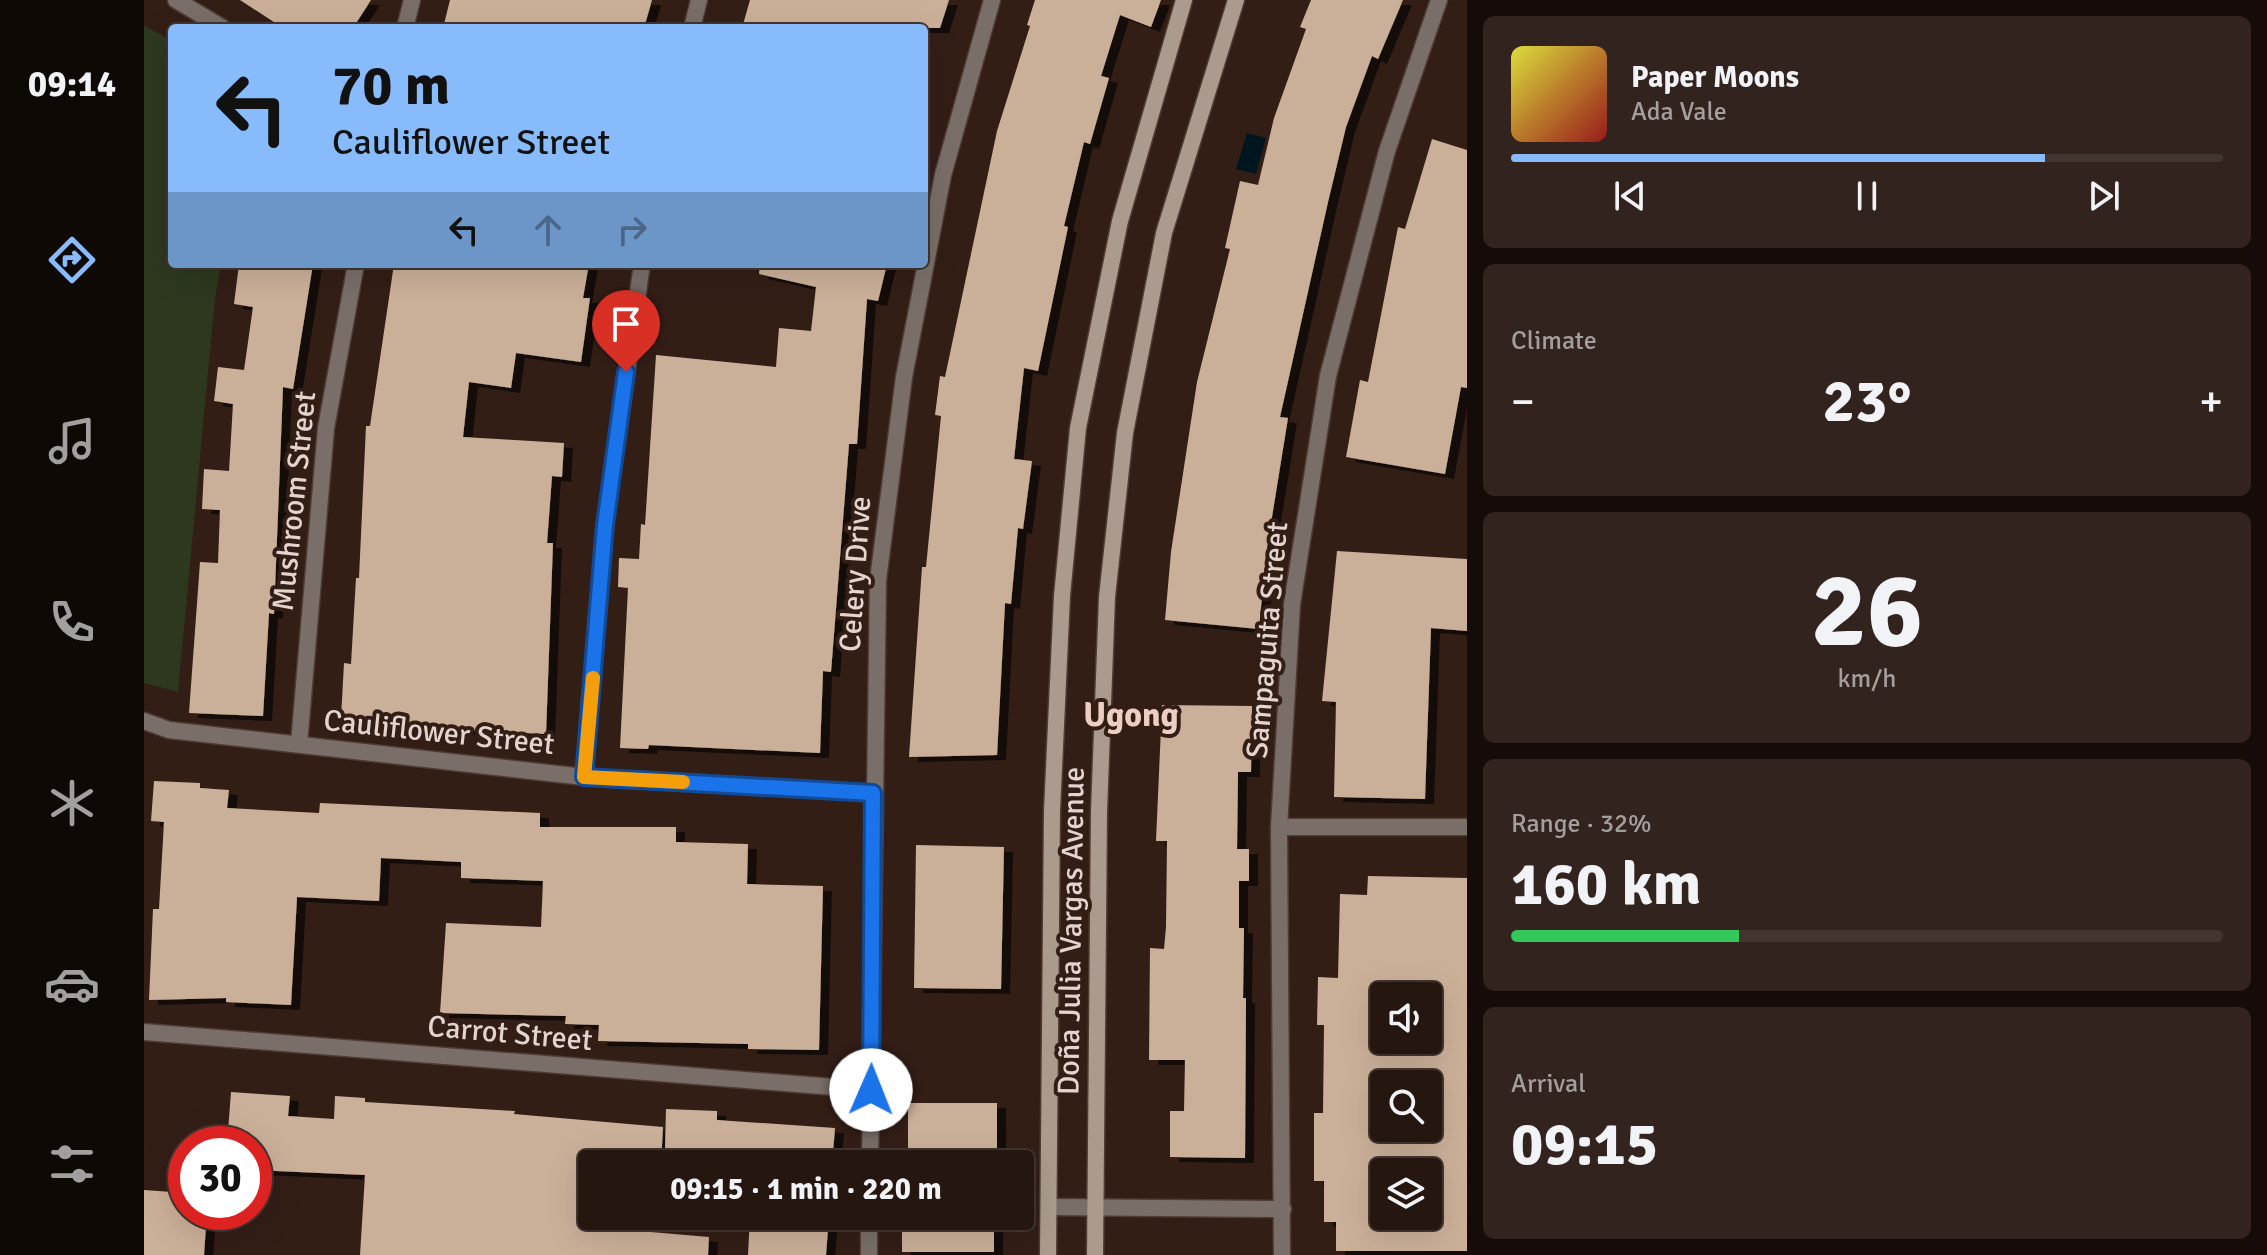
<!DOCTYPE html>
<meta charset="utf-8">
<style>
body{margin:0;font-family:Signika,sans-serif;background:#32231e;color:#f1f3f6;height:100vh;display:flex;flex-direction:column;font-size:30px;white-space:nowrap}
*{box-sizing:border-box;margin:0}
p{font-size:26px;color:#a49f9f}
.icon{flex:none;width:44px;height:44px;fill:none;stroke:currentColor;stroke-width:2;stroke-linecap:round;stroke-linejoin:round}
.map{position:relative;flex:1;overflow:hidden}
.details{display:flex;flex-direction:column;gap:16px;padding:16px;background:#150c09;width:800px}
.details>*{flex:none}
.top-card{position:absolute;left:24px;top:24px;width:760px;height:244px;border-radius:8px;box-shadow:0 8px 32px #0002,0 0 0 2px #423530;background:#87bbfb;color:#111;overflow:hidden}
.fabs{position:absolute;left:1226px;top:982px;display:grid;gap:16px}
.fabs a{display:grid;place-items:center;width:72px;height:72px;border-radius:8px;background:#261610;box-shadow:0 8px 32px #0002,0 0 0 2px #423530;font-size:40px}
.speed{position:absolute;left:24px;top:1126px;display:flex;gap:16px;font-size:40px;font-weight:700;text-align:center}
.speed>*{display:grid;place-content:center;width:104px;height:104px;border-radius:50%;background:#261610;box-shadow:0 8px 32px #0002,0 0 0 2px #423530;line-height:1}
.speed .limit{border:12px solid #d22;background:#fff;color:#111}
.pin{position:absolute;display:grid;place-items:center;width:68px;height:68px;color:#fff;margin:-82px -34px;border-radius:50% 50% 50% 0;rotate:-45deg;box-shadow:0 0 8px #0007}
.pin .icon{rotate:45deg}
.me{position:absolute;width:88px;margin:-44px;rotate:1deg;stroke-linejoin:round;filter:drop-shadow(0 0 6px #0008)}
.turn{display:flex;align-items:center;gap:28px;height:168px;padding:0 32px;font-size:36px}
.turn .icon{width:104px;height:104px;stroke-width:2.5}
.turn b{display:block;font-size:56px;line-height:68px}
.lanes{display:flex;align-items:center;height:76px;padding:0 32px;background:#0003;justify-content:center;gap:40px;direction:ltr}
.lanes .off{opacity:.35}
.big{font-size:60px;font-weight:700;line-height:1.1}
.details .widget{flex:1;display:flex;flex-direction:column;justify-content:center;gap:12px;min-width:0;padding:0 28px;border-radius:12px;background:#32231e}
.details .dial{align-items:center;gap:0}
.dial b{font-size:104px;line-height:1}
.song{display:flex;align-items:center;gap:24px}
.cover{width:96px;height:96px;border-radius:12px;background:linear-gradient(135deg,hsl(60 70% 55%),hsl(0 70% 35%))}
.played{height:8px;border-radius:4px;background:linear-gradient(90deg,#87bbfb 75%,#423530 75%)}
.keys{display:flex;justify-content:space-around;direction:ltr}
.heat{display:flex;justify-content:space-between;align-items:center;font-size:44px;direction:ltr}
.charge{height:12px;border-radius:6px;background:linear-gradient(90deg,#34c759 32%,#423530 0)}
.trip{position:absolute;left:434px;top:1150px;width:456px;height:80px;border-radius:8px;background:#261610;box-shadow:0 8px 32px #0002,0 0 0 2px #423530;font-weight:700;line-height:80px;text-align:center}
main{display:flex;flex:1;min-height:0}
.dock{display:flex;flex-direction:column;width:144px;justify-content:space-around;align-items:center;background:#0f0906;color:#a49f9f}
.dock .icon{width:56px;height:56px}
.dock .current{color:#87bbfb}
.dock b{font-size:36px;color:#f1f3f6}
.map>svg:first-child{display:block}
.green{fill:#2d381f}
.water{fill:#00161e}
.building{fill:#cbb099;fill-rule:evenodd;filter:url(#shadow)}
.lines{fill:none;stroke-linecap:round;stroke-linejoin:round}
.minor-casing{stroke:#4f3b34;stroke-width:19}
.secondary-casing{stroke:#4f3b34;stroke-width:19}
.minor{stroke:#796f68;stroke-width:16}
.secondary{stroke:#aa9b8e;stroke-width:16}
.route-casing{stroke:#114b97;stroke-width:20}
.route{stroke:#1a73e8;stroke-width:14}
.slow{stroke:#f59e0b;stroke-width:14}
.labels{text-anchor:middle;stroke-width:8;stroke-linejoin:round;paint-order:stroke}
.street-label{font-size:30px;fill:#e3d4cf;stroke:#331e16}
.quarter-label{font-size:34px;font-weight:bold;fill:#eccec3;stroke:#331e16}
</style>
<main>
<nav class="dock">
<b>09:14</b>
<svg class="icon current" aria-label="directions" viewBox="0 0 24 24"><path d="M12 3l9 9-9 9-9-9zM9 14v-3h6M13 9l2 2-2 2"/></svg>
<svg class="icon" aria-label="music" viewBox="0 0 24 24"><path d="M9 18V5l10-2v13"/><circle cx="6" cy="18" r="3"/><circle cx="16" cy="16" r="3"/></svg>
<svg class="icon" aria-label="phone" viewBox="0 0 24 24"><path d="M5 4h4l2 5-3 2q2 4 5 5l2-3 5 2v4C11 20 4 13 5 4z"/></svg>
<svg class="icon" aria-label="climate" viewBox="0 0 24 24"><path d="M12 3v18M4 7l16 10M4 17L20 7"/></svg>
<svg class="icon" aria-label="car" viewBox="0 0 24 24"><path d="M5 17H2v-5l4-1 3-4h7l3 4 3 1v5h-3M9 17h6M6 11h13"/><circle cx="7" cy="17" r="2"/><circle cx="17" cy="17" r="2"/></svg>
<svg class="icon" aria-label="filters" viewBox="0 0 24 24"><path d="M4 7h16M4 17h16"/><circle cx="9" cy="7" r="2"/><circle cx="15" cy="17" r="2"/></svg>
</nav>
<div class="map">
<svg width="1323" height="1255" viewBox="0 0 1323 1255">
<defs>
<filter id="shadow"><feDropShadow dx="9" dy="5" stdDeviation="0" flood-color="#0009"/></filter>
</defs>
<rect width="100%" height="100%" fill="#331e16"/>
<polygon class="green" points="0,25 28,41 28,264 77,264 71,298 34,692 0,683"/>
<polygon class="water" points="1103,133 1122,138 1112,174 1092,169"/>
<g class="building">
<polygon points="96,0 227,0 209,28 139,28"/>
<polygon points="306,0 508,0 500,28 299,28"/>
<polygon points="606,0 805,0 796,28 598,28"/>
<polygon points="891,0 1017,0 1007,27 976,15 957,76 965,78 946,144 940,142 920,226 924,227 894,371 880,368 870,459 888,461 879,529 874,528 867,604 861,603 853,755 765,757 778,567 782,567 797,416 791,415 796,376 801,377 853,131 886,26 883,25"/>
<polygon points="1167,0 1259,0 1234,59 1228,56 1202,127 1184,202 1136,417 1144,418 1122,554 1115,629 1021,620 1027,552 1053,382 1086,249 1081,248 1096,181 1114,185 1130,118 1162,29 1156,27"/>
<polygon points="1288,139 1323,150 1323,388 1317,387 1301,474 1202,457 1216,380 1224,382 1254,227 1261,229"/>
<polygon points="95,264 169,264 149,389 139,387 130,614 125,613 119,716 45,713 56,562 74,563 76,510 58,509 60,469 85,471 89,404 70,401 74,367 100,370 109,307 90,304"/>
<polygon points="250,264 445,264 439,298 446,298 437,362 372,353 367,388 325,382 319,437 420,443 418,477 408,476 403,543 409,543 402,734 217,725 218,719 197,718 200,663 207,664 212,578 215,578 222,426 226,426"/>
<polygon points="616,264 743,264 734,301 723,299 713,444 705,444 687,672 679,671 676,753 505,745 504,749 476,748 484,588 474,587 475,558 495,559 497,524 501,525 512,355 632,367 635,328 667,331 672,287 615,274"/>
<polygon points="1193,551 1323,559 1323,631 1287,628 1281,799 1190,797 1192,702 1178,701"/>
<polygon points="1018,705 1108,706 1107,772 1094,772 1093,849 1105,849 1105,881 1095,881 1095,928 1100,928 1099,998 1102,998 1101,1158 1026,1157 1026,1111 1040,1111 1041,1060 1005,1060 1006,948 1020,949 1022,927 1023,841 1012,841"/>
<polygon points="10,781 56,783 56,788 85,790 83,808 175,813 176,803 396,813 396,827 532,827 532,842 604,844 603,884 679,886 675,1050 604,1049 604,1044 454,1041 455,1025 421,1024 422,1016 296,1013 302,923 397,927 399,881 317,878 317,862 237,858 235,901 153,897 147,1005 82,1002 82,998 5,1000 9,909 15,909 20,822 7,821"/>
<polygon points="772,845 860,847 857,989 770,988"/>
<path d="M1224,876l99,2v373h-131v-29h-12v-41h-10v-68h9l1,-88h-7l1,-48 20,1 2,-84 27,1zM1240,996h49v58h-49zM1240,1084h44v44h-44zM1240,1172h44v44h-44z"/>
<polygon points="87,1092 146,1096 144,1116 190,1119 191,1096 221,1098 221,1102 371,1111 370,1114 519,1127 517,1164 441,1164 437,1226 565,1237 564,1255 216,1255 221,1175 110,1170 110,1144 83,1144"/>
<rect x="764" y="1103" width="89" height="61"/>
<polygon points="522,1109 573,1111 573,1120 691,1128 688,1164 610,1164 611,1152 521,1149"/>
<polygon points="0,1190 42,1193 42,1212 63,1212 60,1255 0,1255"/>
<polygon points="606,1216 685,1216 682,1255 604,1255"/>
<rect x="758" y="1216" width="92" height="36"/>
</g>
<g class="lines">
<g class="minor-casing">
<g id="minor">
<polyline points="32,0 79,28"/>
<polyline points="261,28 268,0"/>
<polyline points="548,28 555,0"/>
<polyline points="0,721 25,730 440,777 729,793"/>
<polyline points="155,744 182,428 212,264"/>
<polyline points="440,777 461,525 498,264"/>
<polyline points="1135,827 1323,827"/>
<polyline points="0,1032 727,1090"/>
<polyline points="726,1164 734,580 760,377 799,175 848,0"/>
<polyline points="905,1207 1139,1209"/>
<polyline points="725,1255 725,1216"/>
<polyline points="1138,1255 1135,827 1148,604 1184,376 1243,151 1295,0"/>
</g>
</g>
<g class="secondary-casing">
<g id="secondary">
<polyline points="904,1255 908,811 918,596 934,428 976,221 1040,0"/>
<polyline points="951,1255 955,812 963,597 981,433 1020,233 1092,0"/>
</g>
</g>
<use href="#minor" class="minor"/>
<use href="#secondary" class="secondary"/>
</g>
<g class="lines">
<g class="route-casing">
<polyline id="route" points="482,372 461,525 440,777 729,793 727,1090"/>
</g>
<use href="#route" class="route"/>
<polyline class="slow" points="449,678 440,777 539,782"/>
</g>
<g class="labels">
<g class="street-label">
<text transform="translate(150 501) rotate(-84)" y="10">Mushroom Street</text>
<text transform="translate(711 574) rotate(-86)" y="10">Celery Drive</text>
<text transform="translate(1123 640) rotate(-85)" y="10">Sampaguita Street</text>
<text transform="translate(295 732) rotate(6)" y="10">Cauliflower Street</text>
<text transform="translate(927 931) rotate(-89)" y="10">Doña Julia Vargas Avenue</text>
<text transform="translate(366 1033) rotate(5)" y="10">Carrot Street</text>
</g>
<g class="quarter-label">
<text x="987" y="726">Ugong</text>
</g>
</g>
</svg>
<div class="fabs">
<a><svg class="icon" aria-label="sound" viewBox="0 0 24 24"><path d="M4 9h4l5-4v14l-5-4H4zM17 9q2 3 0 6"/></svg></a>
<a><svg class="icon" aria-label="search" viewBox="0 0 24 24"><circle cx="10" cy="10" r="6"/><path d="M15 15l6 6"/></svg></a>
<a><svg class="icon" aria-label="layers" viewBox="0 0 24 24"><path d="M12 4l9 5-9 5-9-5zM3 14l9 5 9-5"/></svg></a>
</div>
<div class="speed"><div class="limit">30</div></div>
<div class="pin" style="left:482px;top:372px;background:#d93025"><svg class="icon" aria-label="arrive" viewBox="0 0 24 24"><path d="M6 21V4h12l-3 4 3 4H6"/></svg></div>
<svg class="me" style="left:727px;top:1090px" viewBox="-20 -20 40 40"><circle r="19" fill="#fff"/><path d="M0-13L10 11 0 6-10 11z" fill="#1a73e8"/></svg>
<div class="trip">09:15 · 1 min · 220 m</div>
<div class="top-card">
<div class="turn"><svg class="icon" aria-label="left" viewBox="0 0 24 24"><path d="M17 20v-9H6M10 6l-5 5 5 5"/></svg><div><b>70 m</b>Cauliflower Street</div></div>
<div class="lanes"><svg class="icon" aria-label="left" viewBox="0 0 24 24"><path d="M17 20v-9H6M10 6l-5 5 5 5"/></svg><svg class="icon off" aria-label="ahead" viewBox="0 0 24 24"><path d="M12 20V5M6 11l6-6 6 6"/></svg><svg class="icon off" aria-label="right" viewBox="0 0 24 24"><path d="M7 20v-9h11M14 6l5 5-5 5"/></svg></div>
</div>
</div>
<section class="details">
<div class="widget">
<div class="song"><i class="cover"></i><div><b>Paper Moons</b><p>Ada Vale</p></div></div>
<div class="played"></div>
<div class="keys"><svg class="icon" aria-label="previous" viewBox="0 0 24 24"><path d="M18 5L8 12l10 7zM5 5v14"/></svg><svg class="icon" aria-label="pause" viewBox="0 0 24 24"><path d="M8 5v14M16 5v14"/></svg><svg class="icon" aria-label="next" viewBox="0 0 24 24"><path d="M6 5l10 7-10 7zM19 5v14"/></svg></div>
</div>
<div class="widget"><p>Climate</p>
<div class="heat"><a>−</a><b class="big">23°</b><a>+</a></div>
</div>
<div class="widget dial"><b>26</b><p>km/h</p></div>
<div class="widget"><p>Range · 32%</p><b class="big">160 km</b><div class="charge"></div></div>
<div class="widget"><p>Arrival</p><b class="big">09:15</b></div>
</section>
</main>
